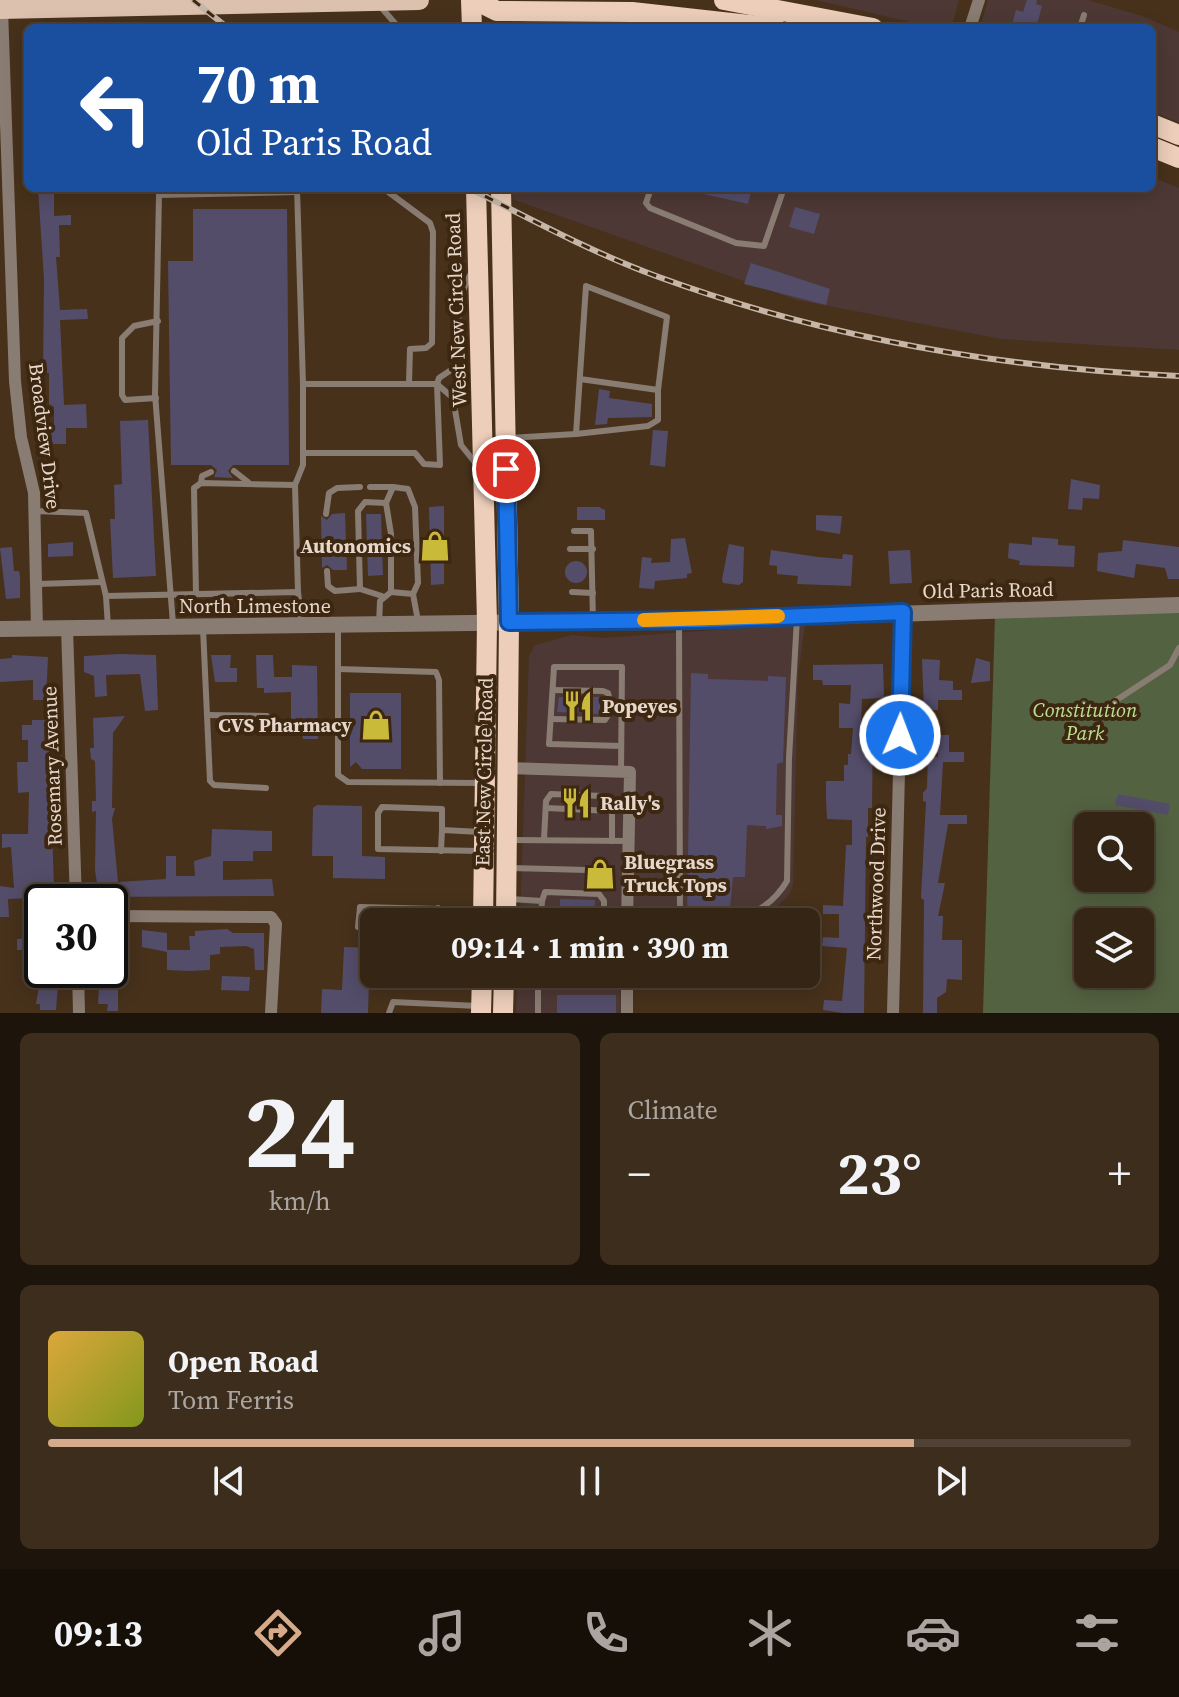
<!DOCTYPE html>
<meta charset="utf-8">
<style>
body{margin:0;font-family:"Source Serif 4",serif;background:#3d2d1d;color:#f1f3f6;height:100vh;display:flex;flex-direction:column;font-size:30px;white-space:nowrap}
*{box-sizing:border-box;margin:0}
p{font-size:26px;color:#aaa5a0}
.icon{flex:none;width:44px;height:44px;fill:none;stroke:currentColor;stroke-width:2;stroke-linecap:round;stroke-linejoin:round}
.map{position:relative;height:1013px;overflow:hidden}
.panel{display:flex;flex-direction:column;gap:20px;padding:20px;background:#1d140b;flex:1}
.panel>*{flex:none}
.top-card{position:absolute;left:24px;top:24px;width:1132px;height:168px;border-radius:12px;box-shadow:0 4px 20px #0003,0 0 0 2px #4f4234;background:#1a4fa0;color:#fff;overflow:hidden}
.buttons{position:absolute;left:1074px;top:812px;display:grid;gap:16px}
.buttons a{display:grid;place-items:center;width:80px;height:80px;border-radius:12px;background:#352514;box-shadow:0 4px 20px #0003,0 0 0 2px #4f4234;font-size:40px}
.speed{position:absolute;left:24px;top:884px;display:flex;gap:16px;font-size:40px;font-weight:700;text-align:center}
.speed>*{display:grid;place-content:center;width:104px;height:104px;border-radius:50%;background:#352514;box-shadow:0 4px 20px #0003,0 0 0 2px #4f4234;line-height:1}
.speed .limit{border:4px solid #111;border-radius:12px;background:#fff;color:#111}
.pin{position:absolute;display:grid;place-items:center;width:68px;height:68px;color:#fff;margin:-34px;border:4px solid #fff;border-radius:50%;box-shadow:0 2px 8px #0007}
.me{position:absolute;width:88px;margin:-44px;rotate:1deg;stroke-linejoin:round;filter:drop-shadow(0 0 6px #0008)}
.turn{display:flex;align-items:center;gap:28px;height:168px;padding:0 40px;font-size:36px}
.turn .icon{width:104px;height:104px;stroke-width:2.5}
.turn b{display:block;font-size:56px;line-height:68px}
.big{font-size:60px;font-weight:700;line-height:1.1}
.panel .tile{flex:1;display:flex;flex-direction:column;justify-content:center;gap:12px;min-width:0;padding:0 28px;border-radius:12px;background:#3d2d1d}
.panel .dial{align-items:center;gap:0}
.dial b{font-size:104px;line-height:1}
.song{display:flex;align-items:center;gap:24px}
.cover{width:96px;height:96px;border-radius:12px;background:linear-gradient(135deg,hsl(40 70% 55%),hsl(70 70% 35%))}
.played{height:8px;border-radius:4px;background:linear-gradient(90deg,#d6ab8b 80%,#4f4234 80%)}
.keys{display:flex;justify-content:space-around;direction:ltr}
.heat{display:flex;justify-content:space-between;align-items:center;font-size:44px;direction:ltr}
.panel .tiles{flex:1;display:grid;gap:20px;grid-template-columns:1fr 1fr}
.tile:last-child{grid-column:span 2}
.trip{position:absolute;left:360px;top:908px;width:460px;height:80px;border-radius:12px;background:#352514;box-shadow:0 4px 20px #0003,0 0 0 2px #4f4234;font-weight:700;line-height:80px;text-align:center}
.menu{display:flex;height:128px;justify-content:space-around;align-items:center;background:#150f08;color:#aaa5a0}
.menu .icon{width:56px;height:56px}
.menu .selected{color:#d6ab8b}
.menu b{font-size:36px;color:#f1f3f6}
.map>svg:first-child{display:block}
.commercial{fill:#4d3835}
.green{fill:#536241;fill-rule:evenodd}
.building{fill:#544d6a}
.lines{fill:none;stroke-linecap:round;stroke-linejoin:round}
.service{stroke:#897c73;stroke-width:6}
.minor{stroke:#897c73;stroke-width:12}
.tertiary{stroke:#897c73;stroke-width:16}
.primary{stroke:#dcc1ae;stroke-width:20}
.trunk{stroke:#ecceba;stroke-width:20}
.rail-casing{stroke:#c6b6a7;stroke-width:6}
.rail{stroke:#3d2711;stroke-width:3;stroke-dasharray:9;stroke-linecap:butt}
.route-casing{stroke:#114b97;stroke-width:20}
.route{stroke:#1a73e8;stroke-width:14}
.slow{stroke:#f59e0b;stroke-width:14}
.labels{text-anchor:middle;stroke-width:8;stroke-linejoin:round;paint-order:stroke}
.street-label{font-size:20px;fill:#e6d7ca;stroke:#3d2711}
.poi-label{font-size:20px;font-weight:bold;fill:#e6d7ca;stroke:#3d2711;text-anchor:start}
.park-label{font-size:20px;font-style:italic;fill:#bce092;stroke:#3d2711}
</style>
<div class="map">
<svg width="1179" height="1013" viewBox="0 0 1179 1013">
<rect width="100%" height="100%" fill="#47311b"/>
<g class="commercial">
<polygon points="816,0 959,0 951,28 935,28"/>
<polygon points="988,0 1088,0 1142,16 1179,32 1179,122 1152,112 1152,28 980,28"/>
<polygon points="546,16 729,28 520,28 525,22"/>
<polygon points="1152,177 1179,188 1179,350 1001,339 797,300 512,199 513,188 1152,188"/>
<polygon points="805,624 798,676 793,884 790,894 767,916 754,922 520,922 529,656 535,645 572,635 602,638"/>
<polygon points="517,974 620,974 621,1013 516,1013"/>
</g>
<path class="green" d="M1179,611v402h-196l12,-397zM1088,826h52v52h-52zM1088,922h52v52h-52z"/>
<g class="building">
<polygon points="1027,0 1037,0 1036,4 1042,6 1036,28 1011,28 1016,10 1023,12"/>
<polygon points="38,188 54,188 54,216 71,215 71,225 59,225 60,257 56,257 60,310 87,309 88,319 60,320 64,405 86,404 87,428 66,428 66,444 53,444 49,434 54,424 54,407 49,404 49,373 43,373 44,279"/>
<polygon points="695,188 752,188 748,204 695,192"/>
<polygon points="795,207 820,214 814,234 789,227"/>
<polygon points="193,209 287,209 289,465 233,465 228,471 233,478 214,477 217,470 211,465 171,465 168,261 193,261"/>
<polygon points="751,263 830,289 826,305 744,284"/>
<polygon points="599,389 610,391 609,398 652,404 652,417 608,418 607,424 595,425"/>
<polygon points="148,420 156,576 113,578 110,519 115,519 114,485 122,484 120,421"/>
<polygon points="653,430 668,431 665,467 650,465"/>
<polygon points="1071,479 1100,485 1099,499 1083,498 1082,510 1068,509"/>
<polygon points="444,506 444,584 431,585 429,507"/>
<polygon points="577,507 599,507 605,510 605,520 577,520"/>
<polygon points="345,513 347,570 333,570 327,565 322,568 321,516 327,520 332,514"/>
<polygon points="366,514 381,514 383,575 368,576"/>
<polygon points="816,515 842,516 840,534 816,530"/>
<polygon points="1032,537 1058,539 1058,545 1075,546 1074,567 1019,565 1020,561 1008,558 1009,543 1032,545"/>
<polygon points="685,538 692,573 687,574 687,578 655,581 654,589 639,588 642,557 652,558 651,563 670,562 671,539"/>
<polygon points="1123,540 1179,547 1179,579 1168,579 1165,568 1136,564 1134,578 1097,571 1098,553 1122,551"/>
<polygon points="73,542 73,556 48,557 48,544"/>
<polygon points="729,544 744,547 743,582 739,585 723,583 722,579"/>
<polygon points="12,547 14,571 19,571 20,576 20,598 6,599 0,548"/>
<polygon points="771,550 818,557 842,559 843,554 853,555 851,586 797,584 798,576 777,574 777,566 769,565"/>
<polygon points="910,550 912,583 890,584 888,551"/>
<circle cx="576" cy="572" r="11"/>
<polygon points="120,654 156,655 158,710 145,711 140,674 106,675 107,696 95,697 94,676 84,672 84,656"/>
<polygon points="12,655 48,657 46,700 33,700 33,680 0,682 0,659 12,658"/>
<polygon points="211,655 231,655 230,668 237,668 237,682 215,682"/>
<polygon points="256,655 273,655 274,677 292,677 292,665 317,666 318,739 303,739 301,726 291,726 291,692 264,693 264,688 257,688"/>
<polygon points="976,658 990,662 990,681 971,683"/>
<polygon points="922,659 940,660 939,680 953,681 953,690 962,690 962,700 938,700 938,710 924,710"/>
<polygon points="883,664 884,698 862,699 861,726 873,726 872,808 868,808 868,837 866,837 864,1013 843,1013 823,1010 824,1000 842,1001 847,948 822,946 823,937 839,938 839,914 823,914 823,905 843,906 846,845 852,845 852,820 827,819 826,798 826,781 844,781 844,765 848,765 848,754 851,754 853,728 839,728 839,703 850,704 851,685 823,685 822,680 813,680 813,665"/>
<polygon points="691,673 708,674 708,679 768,681 768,676 786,677 783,762 777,764 776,815 782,815 782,826 766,829 766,826 747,825 745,877 733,877 729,919 687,918"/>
<polygon points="350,693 401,693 401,769 362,769 356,762 350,767"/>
<polygon points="559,697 600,697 600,714 557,712"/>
<polygon points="125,716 113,733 112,808 115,808 112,819 118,882 166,879 166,856 176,856 176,876 195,876 194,861 211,856 212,829 272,831 272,851 253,851 253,861 223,861 223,880 272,879 274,896 99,897 95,870 96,811 92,812 92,801 96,801 95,761 91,759 90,748 94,748 93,718"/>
<polygon points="32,720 48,720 54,886 51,902 42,902 42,941 29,942 29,950 17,950 17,939 29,938 29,932 32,932 32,898 8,899 9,917 0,917 0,886 14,888 11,847 2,848 2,834 28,834 29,792 18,793 17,762 28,762 28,740 22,740 22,725 32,725"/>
<polygon points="938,735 949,735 949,752 964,752 964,762 943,762 940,815 967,815 967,824 948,824 938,883 945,883 938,916 943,916 942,940 962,940 962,980 947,979 946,992 937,998 937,1013 923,1013 924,900 921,898 926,802 923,801 923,793 927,788 928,756 938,757"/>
<polygon points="1118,794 1170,804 1168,815 1115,805"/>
<polygon points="317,805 362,806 362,856 385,857 385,879 333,878 333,856 312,856 313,808"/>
<polygon points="560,899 595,900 594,922 560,922"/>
<polygon points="227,929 233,933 264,933 264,970 255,970 254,949 246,946 220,947 220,954 210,955 210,970 190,971 167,970 167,952 142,947 142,930 167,933 167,950 190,950 189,936 195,936 195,931"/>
<polygon points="344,947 374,948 374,974 423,974 422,984 369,982 368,1013 321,1013 322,989 342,990"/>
<polygon points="222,976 250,977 249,991 221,990"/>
<polygon points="108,979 118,979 118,1011 107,1011 108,1004 98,1004 99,986 108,985"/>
<polygon points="40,980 50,980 50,985 58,985 56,1010 40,1010 40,1004 36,1004"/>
<rect x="557" y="995" width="59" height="18"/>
</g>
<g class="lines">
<g class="service">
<polyline points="380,6 399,28"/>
<polyline points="1080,28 1084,15"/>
<polyline points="1152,78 1154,79"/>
<polyline points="297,188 303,384"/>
<polyline points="383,188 430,223 433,232 432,343 426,348 410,349 409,383"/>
<polyline points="651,188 646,203 650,208 736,243 764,246 784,188"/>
<polyline points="156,398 125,400 122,395 122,338 134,326 158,321"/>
<polyline points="576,434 648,426 658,420 658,390"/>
<polyline points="509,438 576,434 586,286 667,317 658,390 580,379"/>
<path d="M303,453h112l9,11 16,1 -3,-81 2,-6 15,-10c7,-33 -2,-65 18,-96"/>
<polyline points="234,471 248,482"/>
<polyline points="201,483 202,476 211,472"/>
<polyline points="295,485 298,592"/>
<polyline points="370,487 393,487"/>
<polyline points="386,503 391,534 391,592"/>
<polyline points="35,511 86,513 106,596"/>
<polyline points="326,514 329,493 337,488 360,487"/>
<polyline points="574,531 591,531 593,621"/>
<polyline points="570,549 593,549"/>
<polyline points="327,571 328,586 335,591 360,589"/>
<polyline points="37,584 102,582"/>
<polyline points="572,592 593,593"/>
<polyline points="196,594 194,488 201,483 295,485 303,465 303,384 437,384 453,398 461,445 477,465"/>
<polyline points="382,596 360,589 358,511 365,502 386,503 393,487 408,489 415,507 418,583 413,594"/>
<polyline points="173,624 155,394 159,195 297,192"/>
<polyline points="379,624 380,601 391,592 413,594 418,621"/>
<polyline points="679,624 680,922"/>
<polyline points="108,627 106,596 298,592 302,624"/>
<polyline points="338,627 338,775 348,782 480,783"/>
<polyline points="203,628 210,781 214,785 266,788"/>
<polyline points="338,669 436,672 439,680 440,783"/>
<polyline points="1109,705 1170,665 1179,648"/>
<polyline points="207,715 267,716"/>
<polyline points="551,719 605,720 612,709 608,693 603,691 553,690"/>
<polyline points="621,772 622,667 554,667 549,744 621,746"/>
<polyline points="546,808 612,811 612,841"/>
<polyline points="544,839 546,801 551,794 603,796 612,811"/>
<polyline points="511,840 628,841"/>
<polyline points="441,851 442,830"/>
<polyline points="480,851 378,849 378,813 382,807 442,809 442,830 481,832"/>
<polyline points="511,868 587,870"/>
<polyline points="510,899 542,901 541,922"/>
<polyline points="542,901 545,892 599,894 604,901 604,922"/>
<polyline points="438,922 438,908"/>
<path d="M734,922c23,-10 40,-19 53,-41l2,-123 8,-140"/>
<polyline points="374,930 358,927 360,907 479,910"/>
<polyline points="508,975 538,974"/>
<polyline points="389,1013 393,1002 478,1006"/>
<polyline points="538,1013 538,976 598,978 601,974"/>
</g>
<g class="minor">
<polyline points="2,9 15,381 21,437 34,493 37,629"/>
<polyline points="970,28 979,0"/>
<polyline points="67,628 76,902"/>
<polyline points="508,768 630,772 627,922"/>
<polyline points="110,916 271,917 276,924 271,1013"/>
<polyline points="78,970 79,1013"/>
<polyline points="627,974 627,1013"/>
<polyline points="893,1013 903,612"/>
</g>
<polyline class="tertiary" points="0,629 703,620 1179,605"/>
<polyline class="primary" points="0,9 419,0"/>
<g class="trunk">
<polyline points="471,0 472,28"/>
<polyline points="475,0 497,11 632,12 776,28"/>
<polyline points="724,0 873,28"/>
<polyline points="1152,124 1179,135"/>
<polyline points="1152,147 1179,158"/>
<polyline points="476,188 487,622 483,922"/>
<polyline points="501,188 509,622 506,922"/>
<polyline points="481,1013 482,974"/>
<polyline points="503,1013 504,974"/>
</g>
<g class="rail-casing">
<g id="rail">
<polyline points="193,0 228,28"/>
<path d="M469,188c61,31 122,64 187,88 169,62 344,92 523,100"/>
</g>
</g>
<use href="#rail" class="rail"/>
</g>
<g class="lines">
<g class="route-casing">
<polyline id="route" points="506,469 509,622 703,620 903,612 900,735"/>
</g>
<use href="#route" class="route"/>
<polyline class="slow" points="644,620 778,616"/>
</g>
<defs>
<g id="shop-bare" transform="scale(2.4)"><path d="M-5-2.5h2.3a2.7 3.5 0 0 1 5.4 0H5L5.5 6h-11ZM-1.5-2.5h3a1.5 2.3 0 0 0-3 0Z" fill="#c9ba3a" stroke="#3d2711" stroke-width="2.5" paint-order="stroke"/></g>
<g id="restaurant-bare" transform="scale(2.4)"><path d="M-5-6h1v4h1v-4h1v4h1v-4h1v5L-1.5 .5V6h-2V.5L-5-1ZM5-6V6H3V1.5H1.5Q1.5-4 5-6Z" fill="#c9ba3a" stroke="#3d2711" stroke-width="2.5" paint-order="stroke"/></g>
</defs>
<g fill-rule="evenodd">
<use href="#shop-bare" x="435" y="546"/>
<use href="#restaurant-bare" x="578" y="706"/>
<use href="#shop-bare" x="376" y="725"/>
<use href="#restaurant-bare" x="576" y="803"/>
<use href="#shop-bare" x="600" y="874"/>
</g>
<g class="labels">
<g class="street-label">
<text transform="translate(456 310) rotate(-92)" y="7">West New Circle Road</text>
<text transform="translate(45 436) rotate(83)" y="7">Broadview Drive</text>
<text transform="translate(988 590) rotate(-1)" y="7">Old Paris Road</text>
<text x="255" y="613">North Limestone</text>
<text transform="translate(52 766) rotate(-92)" y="7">Rosemary Avenue</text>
<text transform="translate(484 772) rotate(-89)" y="7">East New Circle Road</text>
<text transform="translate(876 884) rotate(-88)" y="7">Northwood Drive</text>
</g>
<g class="poi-label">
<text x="411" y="553" text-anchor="end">Autonomics</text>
<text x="602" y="713">Popeyes</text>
<text x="352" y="732" text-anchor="end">CVS Pharmacy</text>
<text x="600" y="810">Rally's</text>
<text x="624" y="869">Bluegrass<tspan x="624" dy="23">Truck Tops</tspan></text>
</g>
<g class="park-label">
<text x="1085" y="717">Constitution<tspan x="1085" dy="23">Park</tspan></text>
</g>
</g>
</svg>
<div class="buttons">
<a><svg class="icon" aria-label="search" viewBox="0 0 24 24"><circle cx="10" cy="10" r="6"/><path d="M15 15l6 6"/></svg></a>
<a><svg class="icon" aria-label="layers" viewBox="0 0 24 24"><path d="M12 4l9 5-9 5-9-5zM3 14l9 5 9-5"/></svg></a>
</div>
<div class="speed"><div class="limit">30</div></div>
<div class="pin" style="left:506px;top:469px;background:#d93025"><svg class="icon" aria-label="arrive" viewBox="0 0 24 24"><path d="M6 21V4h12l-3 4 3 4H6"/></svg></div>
<svg class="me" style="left:900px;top:735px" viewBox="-20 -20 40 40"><circle r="17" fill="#1a73e8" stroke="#fff" stroke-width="3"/><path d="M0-11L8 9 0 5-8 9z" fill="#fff"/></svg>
<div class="trip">09:14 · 1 min · 390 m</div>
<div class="top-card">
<div class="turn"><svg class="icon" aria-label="left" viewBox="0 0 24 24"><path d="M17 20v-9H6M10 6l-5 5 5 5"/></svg><div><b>70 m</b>Old Paris Road</div></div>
</div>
</div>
<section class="panel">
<div class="tiles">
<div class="tile dial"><b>24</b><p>km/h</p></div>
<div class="tile"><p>Climate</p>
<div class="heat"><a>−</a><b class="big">23°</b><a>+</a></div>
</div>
<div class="tile">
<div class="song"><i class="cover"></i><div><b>Open Road</b><p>Tom Ferris</p></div></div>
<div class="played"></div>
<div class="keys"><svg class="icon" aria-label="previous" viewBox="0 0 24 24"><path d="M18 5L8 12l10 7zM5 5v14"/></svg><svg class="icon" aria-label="pause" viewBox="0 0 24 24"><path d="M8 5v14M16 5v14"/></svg><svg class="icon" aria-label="next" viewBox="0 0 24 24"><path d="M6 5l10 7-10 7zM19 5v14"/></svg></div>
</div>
</div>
</section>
<nav class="menu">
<b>09:13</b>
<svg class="icon selected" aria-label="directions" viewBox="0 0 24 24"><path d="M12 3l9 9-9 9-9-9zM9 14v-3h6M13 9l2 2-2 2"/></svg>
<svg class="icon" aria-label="music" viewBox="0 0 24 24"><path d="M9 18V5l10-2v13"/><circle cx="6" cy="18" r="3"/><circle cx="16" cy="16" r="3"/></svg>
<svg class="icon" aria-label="phone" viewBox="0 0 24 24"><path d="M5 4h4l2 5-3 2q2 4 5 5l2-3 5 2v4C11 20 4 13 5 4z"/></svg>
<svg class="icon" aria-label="climate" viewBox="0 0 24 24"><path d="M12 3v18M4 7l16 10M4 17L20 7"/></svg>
<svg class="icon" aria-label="car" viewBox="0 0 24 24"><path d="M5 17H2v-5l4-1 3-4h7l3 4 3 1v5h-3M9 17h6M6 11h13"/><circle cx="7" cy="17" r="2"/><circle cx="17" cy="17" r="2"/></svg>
<svg class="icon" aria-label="filters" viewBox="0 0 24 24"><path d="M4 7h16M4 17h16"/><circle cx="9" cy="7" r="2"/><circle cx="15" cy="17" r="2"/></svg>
</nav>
